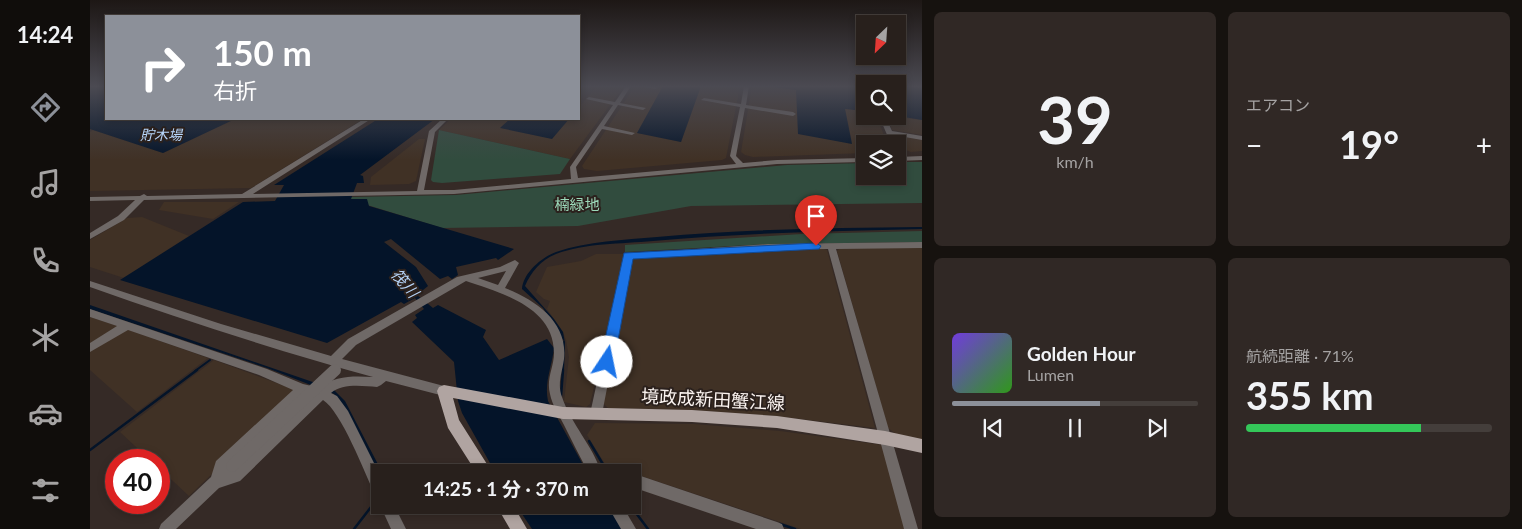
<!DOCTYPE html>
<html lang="ja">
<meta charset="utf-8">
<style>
body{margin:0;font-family:Lato,"Noto Sans JP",sans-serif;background:#302825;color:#f1f3f6;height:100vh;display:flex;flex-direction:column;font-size:19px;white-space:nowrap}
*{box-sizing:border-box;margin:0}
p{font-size:16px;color:#a5a3a3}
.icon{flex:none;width:28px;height:28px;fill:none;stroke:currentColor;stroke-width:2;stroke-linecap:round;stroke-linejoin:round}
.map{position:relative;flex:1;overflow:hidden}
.side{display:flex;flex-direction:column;gap:12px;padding:12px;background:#16120f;width:600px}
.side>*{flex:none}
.top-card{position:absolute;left:15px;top:15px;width:475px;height:105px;border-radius:0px;box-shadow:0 2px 8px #0003,0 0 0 1px #443e3b;background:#8c9099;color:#fff;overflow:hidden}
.needle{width:32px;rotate:205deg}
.controls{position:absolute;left:766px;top:15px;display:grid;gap:10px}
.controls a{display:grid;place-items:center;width:50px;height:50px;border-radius:0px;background:#28201c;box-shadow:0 2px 8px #0003,0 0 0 1px #443e3b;font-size:25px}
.speed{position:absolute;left:15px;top:449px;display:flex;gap:10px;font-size:25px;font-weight:700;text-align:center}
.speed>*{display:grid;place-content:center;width:65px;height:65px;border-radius:50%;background:#28201c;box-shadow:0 2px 8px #0003,0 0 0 1px #443e3b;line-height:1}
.speed .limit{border:8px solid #d22;background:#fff;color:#111}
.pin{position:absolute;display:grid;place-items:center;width:42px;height:42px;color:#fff;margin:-51px -21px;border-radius:50% 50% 50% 0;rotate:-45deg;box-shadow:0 0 5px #0007}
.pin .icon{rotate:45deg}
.me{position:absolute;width:55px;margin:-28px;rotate:11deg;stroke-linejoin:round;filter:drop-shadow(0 0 4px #0008)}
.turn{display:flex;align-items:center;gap:18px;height:105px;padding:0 25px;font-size:22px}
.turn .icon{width:65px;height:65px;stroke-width:2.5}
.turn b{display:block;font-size:35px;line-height:42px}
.big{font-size:38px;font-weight:700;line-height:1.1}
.side .tile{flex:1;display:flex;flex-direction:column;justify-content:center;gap:8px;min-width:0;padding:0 18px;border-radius:8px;background:#302825}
.side .dial{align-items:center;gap:0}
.dial b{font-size:65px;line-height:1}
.song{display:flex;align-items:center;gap:15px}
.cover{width:60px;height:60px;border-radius:8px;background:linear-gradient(135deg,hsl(260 70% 55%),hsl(110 70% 35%))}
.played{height:5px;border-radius:2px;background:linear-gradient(90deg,#8c9099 60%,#443e3b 60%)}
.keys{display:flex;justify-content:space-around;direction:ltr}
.heat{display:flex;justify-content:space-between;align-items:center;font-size:28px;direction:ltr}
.charge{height:8px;border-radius:4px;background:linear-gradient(90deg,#34c759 71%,#443e3b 0)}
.side .tiles{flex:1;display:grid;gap:12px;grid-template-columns:repeat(2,1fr)}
.trip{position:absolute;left:281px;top:464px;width:270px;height:50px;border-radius:0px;background:#28201c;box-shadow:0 2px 8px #0003,0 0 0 1px #443e3b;font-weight:700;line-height:50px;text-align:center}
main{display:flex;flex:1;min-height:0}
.tab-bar{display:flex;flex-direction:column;width:90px;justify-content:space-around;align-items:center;background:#100d0b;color:#a5a3a3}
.tab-bar .icon{width:35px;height:35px}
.tab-bar .current{color:#8c9099}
.tab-bar b{font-size:22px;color:#f1f3f6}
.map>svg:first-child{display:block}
.industrial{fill:#403125}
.green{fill:#314c3e}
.water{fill:#041429}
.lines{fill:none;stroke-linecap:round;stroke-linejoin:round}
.stream-far1{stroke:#041429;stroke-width:2}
.stream{stroke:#041429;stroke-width:2.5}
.minor{fill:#6f6967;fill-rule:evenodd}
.major{fill:#b0a4a1;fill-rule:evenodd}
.minor-bridge{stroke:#6f6967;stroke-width:12}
.route{fill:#1a73e8;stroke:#114b97}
.labels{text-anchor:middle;stroke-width:4;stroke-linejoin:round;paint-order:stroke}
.far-water-label{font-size:14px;font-style:italic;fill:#b7d6fb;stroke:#2b211d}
.park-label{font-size:15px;fill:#9cd9b9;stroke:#2b211d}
.water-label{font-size:16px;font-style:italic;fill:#b7d6fb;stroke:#2b211d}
.near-street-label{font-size:18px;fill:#faf3f0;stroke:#2b211d}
</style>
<main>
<nav class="tab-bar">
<b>14:24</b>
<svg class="icon current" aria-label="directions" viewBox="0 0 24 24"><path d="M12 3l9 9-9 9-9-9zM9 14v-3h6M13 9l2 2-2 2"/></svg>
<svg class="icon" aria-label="music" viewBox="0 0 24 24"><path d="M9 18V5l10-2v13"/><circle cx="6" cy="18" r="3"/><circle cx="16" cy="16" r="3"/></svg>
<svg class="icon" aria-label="phone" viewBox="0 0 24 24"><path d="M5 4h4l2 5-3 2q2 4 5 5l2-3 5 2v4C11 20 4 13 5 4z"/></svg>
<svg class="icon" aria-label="climate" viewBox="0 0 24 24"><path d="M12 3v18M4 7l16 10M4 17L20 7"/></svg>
<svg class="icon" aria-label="car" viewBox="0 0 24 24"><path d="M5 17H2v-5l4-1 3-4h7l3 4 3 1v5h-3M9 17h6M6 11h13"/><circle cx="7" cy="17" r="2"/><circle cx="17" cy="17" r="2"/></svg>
<svg class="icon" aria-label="filters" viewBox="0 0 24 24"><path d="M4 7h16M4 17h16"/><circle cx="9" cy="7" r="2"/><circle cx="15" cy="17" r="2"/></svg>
</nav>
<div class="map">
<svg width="832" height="529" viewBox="0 0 832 529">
<rect width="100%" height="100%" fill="#352a26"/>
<g class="industrial">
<polygon points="507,86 534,86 480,159 349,130 361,119 420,119 411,127 462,138 479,119 489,119 489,107"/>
<polygon points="545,86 573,86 547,133 591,142 611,86 650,86 636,158 632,160 507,171 494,169 492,166"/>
<polygon points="662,86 706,90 762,143 755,108 775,111 775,116 787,116 797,144 775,144 775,153 663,157 655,155 651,152"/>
<polygon points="797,116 832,120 832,135 802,130"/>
<polygon points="145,119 273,119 161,188 0,191 0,132 3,130 73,153"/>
<polygon points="814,137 832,140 832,151 821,152 813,149 808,138"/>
<polygon points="329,139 335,139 326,181 319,184 280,185 281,177"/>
<polygon points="74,202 149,202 123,219 69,210"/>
<polygon points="52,217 99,236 34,278 0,267 0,240 37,218"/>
<polygon points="832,247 832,439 806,434 798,428 747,251 750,248"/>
<polygon points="734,249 737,250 785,428 685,416 601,410 518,408 513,403 542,261 546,258 645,251"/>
<polygon points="506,254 535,254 500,404 496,407 474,402 479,357 476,340 473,332 457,309 460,301 454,299 446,292 457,267 491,261"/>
<polygon points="0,317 28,326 0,346"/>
<polygon points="36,329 118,358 47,412 0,370 0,350"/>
<polygon points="124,360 203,389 201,397 127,466 122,474 99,496 69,468 69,460 60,460 30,432"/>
<polygon points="505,423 604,424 690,431 793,445 817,529 711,529 515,464 497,435"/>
</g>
<g class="green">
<polygon points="349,130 480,159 470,174 352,183 343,182 341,180"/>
<polygon points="808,162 832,162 832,203 601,206 488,226 352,228 261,200 261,197 366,195 697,165 775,163 775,176 808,176"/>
<polygon points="832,231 832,242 679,244 535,252 535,245 712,234"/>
</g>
<g class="water">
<polygon points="0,86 16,86 16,119 145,119 73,153 0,129"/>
<polygon points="573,86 611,86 591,142 547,133"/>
<polygon points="677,86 775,86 775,111 755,109 762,144 708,134 706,90"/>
<polygon points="808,86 832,88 832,120 808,116"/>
<path d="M288,119h57l-75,56 3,1 1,7h-7l-6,16h16l2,7 145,43 -16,11 -2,-2 -40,9 2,8 -6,4 -4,-3 -8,3 -49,-40 -7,3 32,25 12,19 -11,9 16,13 5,-3 48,25 -3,7 16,23 48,-21 7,9c-2,19 -10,34 -6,53l39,71h-92l-33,-59 -4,-12 -4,-39 -42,-40 5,-4 -2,-3 9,-6 -9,-11 -11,6 -3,-2 -74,41 -207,-63 123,-78 32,-1 9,-16h-10z"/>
<polygon points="420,119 479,119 462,139 410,128"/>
<path d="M832,227v2c-90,2 -180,4 -269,12 -32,3 -68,2 -97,13 -15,6 -25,18 -31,32l29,33 9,13 2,11 -22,-35 -21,-19c1,-16 20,-32 34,-37 32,-11 68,-12 101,-15 88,-8 177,-9 265,-10z"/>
<polygon points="0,305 243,389 255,401 292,472 290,472 290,478 250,401 244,394 177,368 0,309"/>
<polygon points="426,505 518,505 533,529 442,529"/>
</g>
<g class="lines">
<g class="stream-far1">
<polyline points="105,371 120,360"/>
<polyline points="473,371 474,342"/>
</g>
<g class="stream">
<polyline points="471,396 473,370"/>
<polyline points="499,441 514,466 535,472"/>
<polyline points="0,450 107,370"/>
<polyline points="540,505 558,529"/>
<polyline points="690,524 705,529"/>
<polyline points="264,529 288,498"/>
</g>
<g class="minor">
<polygon points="536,86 541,86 530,103 556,108 553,110 528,105 514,126 545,133 542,135 512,129 486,167 488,178 646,164 640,156 650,107 611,100 614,98 651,104 654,86 659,86 656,105 703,112 706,114 703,116 655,108 646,156 653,163 687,160 775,158 775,162 687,164 364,194 54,200 34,220 0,239 0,233 28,216 45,200 0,201 0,197 50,196 54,194 57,196 152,194 274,119 281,119 163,194 327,191 339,131 352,119 358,119 345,132 334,190 364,190 481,179 480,167 523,105 496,99 499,97 525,102"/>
<polygon points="551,86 563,86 567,88 565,89"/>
<polygon points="789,116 795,116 802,131 832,136 832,140 803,135 807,144 801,144"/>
<polygon points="832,156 832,160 808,161 808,157"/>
<polygon points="832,242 832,248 746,249 828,529 814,529 738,249 678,250 542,259 512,414 510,418 506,419 502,418 500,414 535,254 678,244"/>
<path d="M425,260l4,3 -14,25c31,12 63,34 59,71 -2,14 -7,25 -2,38 9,27 31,49 39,75h-13c-8,-15 -16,-31 -24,-47 -5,-10 -12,-20 -14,-31 -4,-15 4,-27 4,-41 0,-46 -53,-60 -88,-72l-110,64 -14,14 102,27 4,1 2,4 -2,4 -4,1 -58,-15 -5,4 -4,2c-14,-1 -35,-4 -46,6l6,3 11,15 32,64v22l-5,-2c-10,-22 -34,-84 -52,-95l-83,81 -21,7 -43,41h-17l2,-5 50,-47 5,-16 77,-71 -34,-15 -131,-45 -38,22v-9l27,-17 -27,-9v-8l177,60 36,15 17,4c14,-13 35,-12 53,-11 -95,-26 -190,-57 -283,-90v-6l131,43 110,32 17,-17 109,-62 43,-10zM416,271l-8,14 -20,-7zM214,394l7,2 -73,68 -2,-3z"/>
<polygon points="542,473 687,522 692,524 694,529 666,529 542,487"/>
<polygon points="290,505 304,505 316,529 301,529"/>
<polygon points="517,505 532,505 546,529 531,529"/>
</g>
<g class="major">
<polygon points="354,385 473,407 602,410 687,416 795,431 832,439 832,453 795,445 687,428 602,422 473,419 363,398 369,420 402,472 386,472 358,428 347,391 349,387"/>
<polygon points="406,505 423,505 437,529 420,529"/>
</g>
<polyline class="minor-bridge" points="142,466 245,370"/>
</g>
<linearGradient id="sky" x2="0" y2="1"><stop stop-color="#1d1715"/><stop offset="0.54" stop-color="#4b4a52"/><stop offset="1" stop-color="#4b4a52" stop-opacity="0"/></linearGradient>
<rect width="832" height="160" fill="url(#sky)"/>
<polygon class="route" points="726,243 731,246 729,249 543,259 524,362 522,366 517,367 512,366 510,362 534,253"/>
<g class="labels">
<g class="far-water-label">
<text x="71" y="140">貯木場</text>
</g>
<g class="park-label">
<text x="487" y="210">楠緑地</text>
</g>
<g class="water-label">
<text transform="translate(315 283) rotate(49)" y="6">筏川</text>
</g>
<g class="near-street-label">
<text transform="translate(623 400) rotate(3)" y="6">境政成新田蟹江線</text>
</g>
</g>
</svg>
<div class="controls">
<a><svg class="needle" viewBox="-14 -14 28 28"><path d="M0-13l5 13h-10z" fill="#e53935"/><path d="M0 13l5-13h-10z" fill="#a5a3a3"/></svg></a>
<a><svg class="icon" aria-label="search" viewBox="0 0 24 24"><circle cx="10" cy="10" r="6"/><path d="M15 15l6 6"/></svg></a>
<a><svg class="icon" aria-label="layers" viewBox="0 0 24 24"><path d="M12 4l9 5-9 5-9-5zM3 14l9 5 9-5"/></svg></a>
</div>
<div class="speed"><div class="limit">40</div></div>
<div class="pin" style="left:726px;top:246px;background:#d93025"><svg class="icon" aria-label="arrive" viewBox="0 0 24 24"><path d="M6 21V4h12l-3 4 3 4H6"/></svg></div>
<svg class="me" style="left:517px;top:362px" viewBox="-20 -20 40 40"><circle r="19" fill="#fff"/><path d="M0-13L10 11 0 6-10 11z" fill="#1a73e8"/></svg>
<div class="trip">14:25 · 1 分 · 370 m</div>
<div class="top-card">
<div class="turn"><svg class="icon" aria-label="right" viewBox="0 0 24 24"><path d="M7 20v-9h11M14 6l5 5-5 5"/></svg><div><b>150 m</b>右折</div></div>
</div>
</div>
<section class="side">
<div class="tiles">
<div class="tile dial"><b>39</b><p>km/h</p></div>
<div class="tile"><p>エアコン</p>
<div class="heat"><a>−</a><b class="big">19°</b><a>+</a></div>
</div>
<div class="tile">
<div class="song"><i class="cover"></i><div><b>Golden Hour</b><p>Lumen</p></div></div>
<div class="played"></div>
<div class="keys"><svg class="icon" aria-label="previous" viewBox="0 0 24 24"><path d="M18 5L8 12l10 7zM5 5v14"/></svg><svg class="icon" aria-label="pause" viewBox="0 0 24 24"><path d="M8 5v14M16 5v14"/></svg><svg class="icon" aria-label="next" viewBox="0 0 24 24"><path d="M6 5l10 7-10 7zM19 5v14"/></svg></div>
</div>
<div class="tile"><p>航続距離 · 71%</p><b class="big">355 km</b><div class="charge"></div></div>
</div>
</section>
</main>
